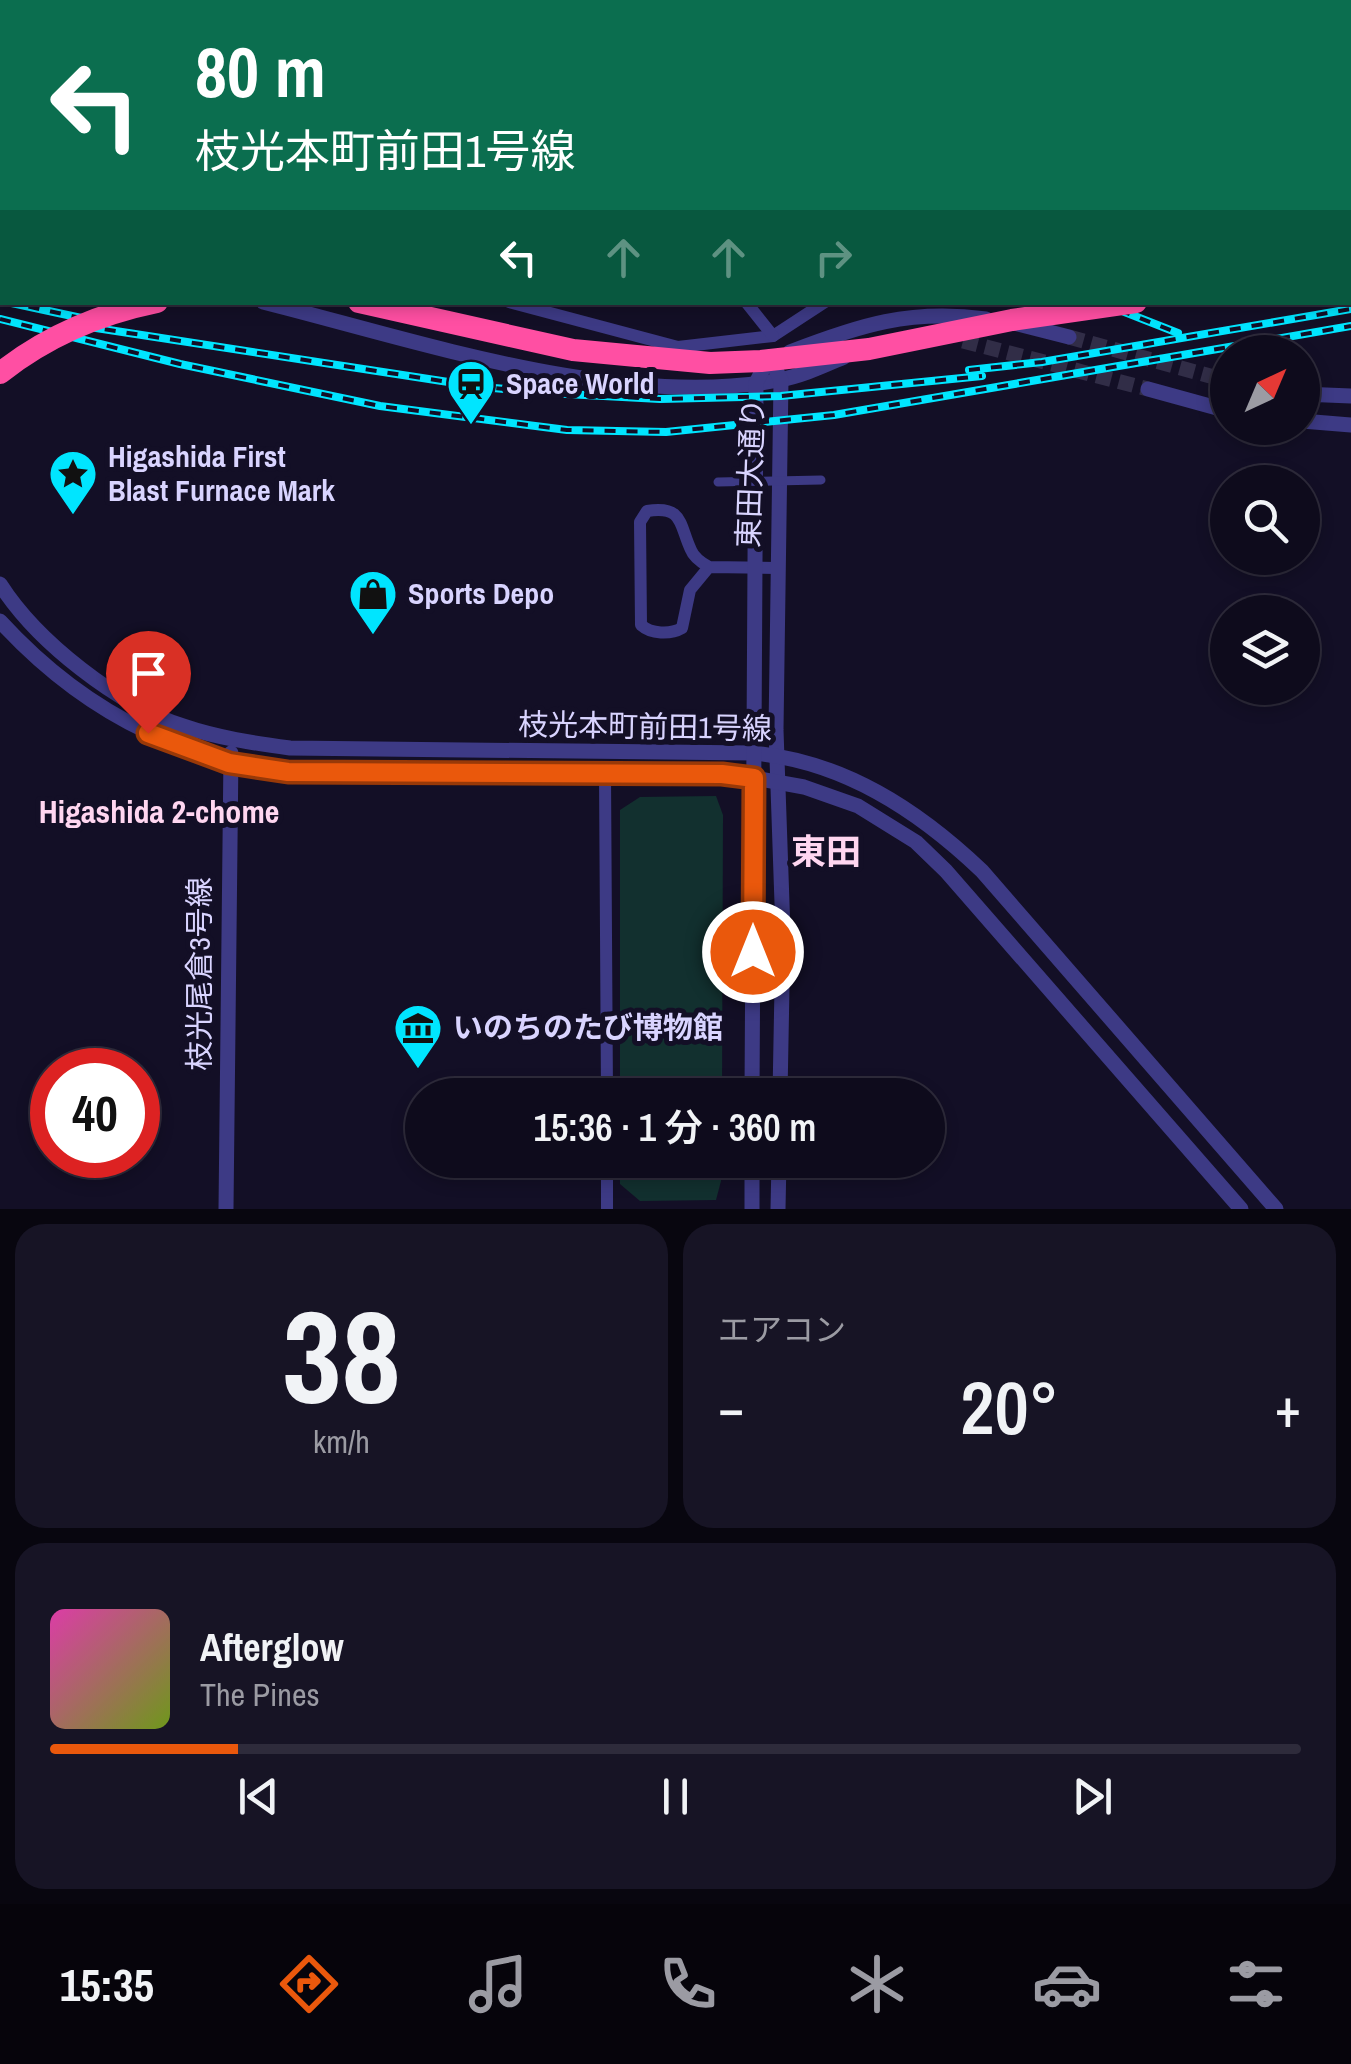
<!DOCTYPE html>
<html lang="ja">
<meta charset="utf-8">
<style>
body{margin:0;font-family:"Archivo Narrow","Noto Sans JP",sans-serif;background:#171425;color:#f1f3f6;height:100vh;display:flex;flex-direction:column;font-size:38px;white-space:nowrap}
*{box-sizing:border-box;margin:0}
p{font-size:32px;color:#9b9ba3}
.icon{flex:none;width:55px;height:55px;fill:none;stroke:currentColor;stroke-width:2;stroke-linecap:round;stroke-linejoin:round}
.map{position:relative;height:1209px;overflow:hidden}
.sheet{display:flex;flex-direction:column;gap:15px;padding:15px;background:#08060f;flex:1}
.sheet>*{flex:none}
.guide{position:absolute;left:0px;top:0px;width:1352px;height:305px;box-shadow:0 5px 15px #0003,0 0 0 2px #2e2b3b;background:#0b6e4f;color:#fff;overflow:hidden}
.needle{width:65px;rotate:44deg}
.buttons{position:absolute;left:1210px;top:335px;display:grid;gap:20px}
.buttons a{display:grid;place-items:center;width:110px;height:110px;border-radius:50%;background:#0e0b1c;box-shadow:0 5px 15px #0003,0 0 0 2px #2e2b3b;font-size:50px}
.speed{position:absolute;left:30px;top:1048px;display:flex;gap:20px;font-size:50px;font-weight:700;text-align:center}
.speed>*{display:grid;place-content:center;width:130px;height:130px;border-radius:50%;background:#0e0b1c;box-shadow:0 5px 15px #0003,0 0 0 2px #2e2b3b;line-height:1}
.speed .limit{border:15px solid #d22;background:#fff;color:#111}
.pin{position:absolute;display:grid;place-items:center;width:85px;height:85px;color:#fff;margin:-102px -42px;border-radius:50% 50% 50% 0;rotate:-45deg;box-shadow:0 0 10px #0007}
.pin .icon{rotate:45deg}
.me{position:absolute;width:110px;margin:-55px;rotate:0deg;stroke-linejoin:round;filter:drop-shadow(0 0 8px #0008)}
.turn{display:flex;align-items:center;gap:35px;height:210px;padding:0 30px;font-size:45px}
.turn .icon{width:130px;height:130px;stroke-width:2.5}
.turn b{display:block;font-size:70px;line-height:85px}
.lanes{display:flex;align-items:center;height:95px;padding:0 30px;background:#0003;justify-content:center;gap:50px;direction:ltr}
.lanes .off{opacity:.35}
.big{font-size:75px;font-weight:600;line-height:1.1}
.sheet .card{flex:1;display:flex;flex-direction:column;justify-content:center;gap:15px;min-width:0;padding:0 35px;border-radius:30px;background:#171425}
.sheet .dial{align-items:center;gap:0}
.dial b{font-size:130px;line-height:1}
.song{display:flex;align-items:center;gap:30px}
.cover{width:120px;height:120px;border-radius:15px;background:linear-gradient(135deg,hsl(320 70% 55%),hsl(80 70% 35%))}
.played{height:10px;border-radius:5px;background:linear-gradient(90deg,#ea580c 15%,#2e2b3b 15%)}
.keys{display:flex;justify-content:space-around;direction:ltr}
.heat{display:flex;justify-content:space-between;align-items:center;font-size:55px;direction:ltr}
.sheet .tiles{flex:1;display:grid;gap:15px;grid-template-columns:1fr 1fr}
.card:last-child{grid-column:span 2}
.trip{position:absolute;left:405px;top:1078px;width:540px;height:100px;border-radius:50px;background:#0e0b1c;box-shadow:0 5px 15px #0003,0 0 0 2px #2e2b3b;font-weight:600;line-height:100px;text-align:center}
.tab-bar{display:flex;height:160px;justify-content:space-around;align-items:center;background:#06040b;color:#9b9ba3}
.tab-bar .icon{width:70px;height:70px}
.tab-bar .current{color:#ea580c}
.tab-bar b{font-size:45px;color:#f1f3f6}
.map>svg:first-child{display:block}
.green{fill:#12302f}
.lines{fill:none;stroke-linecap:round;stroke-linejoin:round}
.tertiary-tunnel{stroke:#312d47;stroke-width:15;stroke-dasharray:15 8;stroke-linecap:butt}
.minor{stroke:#3d3a85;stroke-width:12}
.tertiary{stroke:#3d3a85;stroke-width:15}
.motorway{stroke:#ff4fa3;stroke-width:22}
.rail-casing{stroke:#00e5ff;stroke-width:8}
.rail{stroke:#130f26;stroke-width:4;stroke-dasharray:11;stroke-linecap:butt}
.pedestrian-bridge{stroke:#3d3a85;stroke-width:9}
.motorway-bridge{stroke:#ff4fa3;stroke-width:22}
.route-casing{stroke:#983908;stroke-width:25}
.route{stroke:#ea580c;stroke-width:18}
.labels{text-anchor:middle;stroke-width:10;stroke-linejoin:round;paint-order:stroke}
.poi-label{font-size:30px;font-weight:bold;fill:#d9d4ff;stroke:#130f26;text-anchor:start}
.street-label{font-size:30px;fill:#d9d4ff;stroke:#130f26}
.neighbourhood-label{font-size:32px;font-weight:bold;fill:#ffd6f0;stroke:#130f26}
.quarter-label{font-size:35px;font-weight:bold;fill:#ffd6f0;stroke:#130f26}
</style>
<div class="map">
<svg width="1351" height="1209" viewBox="0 0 1351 1209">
<rect width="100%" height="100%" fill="#130f26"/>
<g class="green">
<polygon points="716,796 723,815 722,1095 620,1095 620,810 640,797"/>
<polygon points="620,1160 722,1160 721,1181 716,1200 640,1201 620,1184"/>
</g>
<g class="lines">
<g class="tertiary-tunnel">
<polyline points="1069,337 1228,381"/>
<polyline points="963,341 1148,389"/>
</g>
<g class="minor">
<polyline points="131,0 133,2"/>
<polyline points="587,0 589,2"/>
<polyline points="817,0 819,2"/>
<polyline points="965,0 967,2"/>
<polyline points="509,302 678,347 773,336 825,302"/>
<polyline points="746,302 773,336"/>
<path d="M709,567l-19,23 -8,38c-12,7 -31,6 -41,-3l-1,-103 7,-11c37,-6 32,14 44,39 3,8 11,13 18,17l67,1"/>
<polyline points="605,774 607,1095"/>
<polyline points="607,1160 607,1209"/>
</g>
<g class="tertiary">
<polyline points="0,205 2,206"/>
<polyline points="0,236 2,236"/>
<path d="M263,302c155,39 358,108 516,78 23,-4 44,-14 65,-23"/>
<polyline points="1014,323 1069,337"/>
<path d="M790,352c70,-27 119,-43 196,-33"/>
<polyline points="769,357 781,380 776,730 783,932 780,1095"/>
<polyline points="1148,389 1228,411"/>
<polyline points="1302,394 1351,396"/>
<polyline points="1302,421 1351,425"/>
<path d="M0,584c37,58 118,121 183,142 35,12 70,17 107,22l463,5c90,8 165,57 229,118l294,338"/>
<path d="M0,621c89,97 196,148 328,153h394l32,4 50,9 54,19 58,36 30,29 295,338"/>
<polyline points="752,1095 756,383 769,357"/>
<polyline points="226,1209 231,753"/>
<polyline points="752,1209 752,1160"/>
<polyline points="778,1209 779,1160"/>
</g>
<g class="motorway">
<polyline points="1350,250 1351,250"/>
<polyline points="1350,270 1351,270"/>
</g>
<g class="rail-casing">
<g id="rail">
<polyline points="117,0 119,2"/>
<polyline points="642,0 644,2"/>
<polyline points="981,0 983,2"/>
<polyline points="1006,0 1009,2"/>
<polyline points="1350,172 1351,172"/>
<polyline points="1350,205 1351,205"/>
<polyline points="7,302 100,322"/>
<polyline points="1099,302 1178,333"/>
<polyline points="0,319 180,364 380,406 567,430 666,432 834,415 1351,326"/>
<polyline points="83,326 481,387 566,394 660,399 781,396 982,376"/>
<polyline points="969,370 1042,362 1351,309"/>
</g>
</g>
<use href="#rail" class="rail"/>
<polyline class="pedestrian-bridge" points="718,482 821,480"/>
<g class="motorway-bridge">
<polyline points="359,302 573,350 710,363 761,361 869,349 1012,320 1136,302"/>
<path d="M0,373c47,-37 98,-59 157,-71"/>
</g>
</g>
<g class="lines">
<g class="route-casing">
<polyline id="route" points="148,733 229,763 288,772 722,774 754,778 753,952"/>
</g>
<use href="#route" class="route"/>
</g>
<defs>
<g id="station-pin" transform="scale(2.5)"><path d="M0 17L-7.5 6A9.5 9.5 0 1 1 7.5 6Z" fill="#00e5ff" stroke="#130f26"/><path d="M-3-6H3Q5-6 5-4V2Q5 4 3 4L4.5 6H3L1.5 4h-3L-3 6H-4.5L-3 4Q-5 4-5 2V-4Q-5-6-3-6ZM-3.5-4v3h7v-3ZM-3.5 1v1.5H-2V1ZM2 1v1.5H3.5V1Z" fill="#111"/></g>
<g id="sight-pin" transform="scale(2.5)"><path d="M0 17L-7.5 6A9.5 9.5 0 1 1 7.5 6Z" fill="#00e5ff" stroke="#130f26"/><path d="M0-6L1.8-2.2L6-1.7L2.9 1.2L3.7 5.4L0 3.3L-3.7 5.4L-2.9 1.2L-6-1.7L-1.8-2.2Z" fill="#111"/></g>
<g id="shop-pin" transform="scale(2.5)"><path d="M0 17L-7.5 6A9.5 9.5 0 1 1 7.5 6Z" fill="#00e5ff" stroke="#130f26"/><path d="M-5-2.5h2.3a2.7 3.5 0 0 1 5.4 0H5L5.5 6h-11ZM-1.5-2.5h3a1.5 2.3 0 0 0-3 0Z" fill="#111"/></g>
<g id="museum-pin" transform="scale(2.5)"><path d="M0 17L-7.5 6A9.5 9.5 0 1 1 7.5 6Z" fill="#00e5ff" stroke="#130f26"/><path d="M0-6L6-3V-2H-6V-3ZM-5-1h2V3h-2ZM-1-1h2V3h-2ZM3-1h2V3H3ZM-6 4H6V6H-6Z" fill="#111"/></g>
</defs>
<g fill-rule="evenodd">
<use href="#station-pin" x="471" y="384"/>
<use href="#sight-pin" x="73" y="474"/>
<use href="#shop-pin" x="373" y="594"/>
<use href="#museum-pin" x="418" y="1028"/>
</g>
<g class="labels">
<g class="poi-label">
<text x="506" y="394">Space World</text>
<text x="108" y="467">Higashida First<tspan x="108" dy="34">Blast Furnace Mark</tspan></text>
<text x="408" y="604">Sports Depo</text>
<text x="453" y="1038">いのちのたび博物館</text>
</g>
<g class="street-label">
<text transform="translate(751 473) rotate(-88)" y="10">東田大通り</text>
<text transform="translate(645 727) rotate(1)" y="10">枝光本町前田1号線</text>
<text transform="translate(200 974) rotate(-90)" y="10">枝光尾倉3号線</text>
</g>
<g class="neighbourhood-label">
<text x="159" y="823">Higashida 2-chome</text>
</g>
<g class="quarter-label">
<text x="826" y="864">東田</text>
</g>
</g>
</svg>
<div class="buttons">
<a><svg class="needle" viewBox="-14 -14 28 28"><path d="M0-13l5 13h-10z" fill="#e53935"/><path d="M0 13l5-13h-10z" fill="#9b9ba3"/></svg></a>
<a><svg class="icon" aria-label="search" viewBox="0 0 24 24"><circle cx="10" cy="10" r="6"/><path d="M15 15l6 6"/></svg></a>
<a><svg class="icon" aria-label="layers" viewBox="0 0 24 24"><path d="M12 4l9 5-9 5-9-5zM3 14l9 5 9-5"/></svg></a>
</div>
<div class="speed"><div class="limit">40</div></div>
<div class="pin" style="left:148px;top:733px;background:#d93025"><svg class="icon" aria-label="arrive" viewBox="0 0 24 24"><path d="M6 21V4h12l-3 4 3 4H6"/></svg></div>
<svg class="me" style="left:753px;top:952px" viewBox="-20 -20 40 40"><circle r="17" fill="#ea580c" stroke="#fff" stroke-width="3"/><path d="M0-11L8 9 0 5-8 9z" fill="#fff"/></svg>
<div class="trip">15:36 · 1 分 · 360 m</div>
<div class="guide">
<div class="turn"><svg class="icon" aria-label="left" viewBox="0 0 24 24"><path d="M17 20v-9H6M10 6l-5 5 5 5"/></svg><div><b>80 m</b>枝光本町前田1号線</div></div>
<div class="lanes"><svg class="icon" aria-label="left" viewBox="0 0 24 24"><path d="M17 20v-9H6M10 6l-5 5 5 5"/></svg><svg class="icon off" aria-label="ahead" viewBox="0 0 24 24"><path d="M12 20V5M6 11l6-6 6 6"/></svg><svg class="icon off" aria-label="ahead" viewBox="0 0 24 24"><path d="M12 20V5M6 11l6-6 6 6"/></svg><svg class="icon off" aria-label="right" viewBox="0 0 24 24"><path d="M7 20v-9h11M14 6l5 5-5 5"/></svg></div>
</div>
</div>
<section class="sheet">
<div class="tiles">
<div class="card dial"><b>38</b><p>km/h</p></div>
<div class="card"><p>エアコン</p>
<div class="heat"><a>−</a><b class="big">20°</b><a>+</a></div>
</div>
<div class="card">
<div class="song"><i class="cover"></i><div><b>Afterglow</b><p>The Pines</p></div></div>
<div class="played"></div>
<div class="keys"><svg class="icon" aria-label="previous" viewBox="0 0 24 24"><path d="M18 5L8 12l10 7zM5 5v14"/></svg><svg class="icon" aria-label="pause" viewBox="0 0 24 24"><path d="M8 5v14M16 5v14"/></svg><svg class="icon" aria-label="next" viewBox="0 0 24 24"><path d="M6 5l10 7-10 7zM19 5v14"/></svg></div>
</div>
</div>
</section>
<nav class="tab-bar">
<b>15:35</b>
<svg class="icon current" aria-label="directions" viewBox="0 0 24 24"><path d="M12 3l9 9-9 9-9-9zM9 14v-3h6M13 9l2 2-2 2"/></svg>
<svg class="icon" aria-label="music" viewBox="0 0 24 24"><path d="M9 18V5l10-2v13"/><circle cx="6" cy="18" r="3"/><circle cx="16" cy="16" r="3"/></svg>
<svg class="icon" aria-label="phone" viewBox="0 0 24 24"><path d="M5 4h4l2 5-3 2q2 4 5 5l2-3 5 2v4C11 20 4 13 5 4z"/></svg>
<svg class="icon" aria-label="climate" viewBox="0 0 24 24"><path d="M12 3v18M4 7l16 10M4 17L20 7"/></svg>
<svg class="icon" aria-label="car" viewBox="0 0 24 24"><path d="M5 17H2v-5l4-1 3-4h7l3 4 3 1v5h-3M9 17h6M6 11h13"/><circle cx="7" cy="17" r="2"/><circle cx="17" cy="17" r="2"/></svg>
<svg class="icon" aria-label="filters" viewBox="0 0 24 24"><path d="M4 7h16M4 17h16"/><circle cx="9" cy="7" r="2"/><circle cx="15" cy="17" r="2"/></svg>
</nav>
